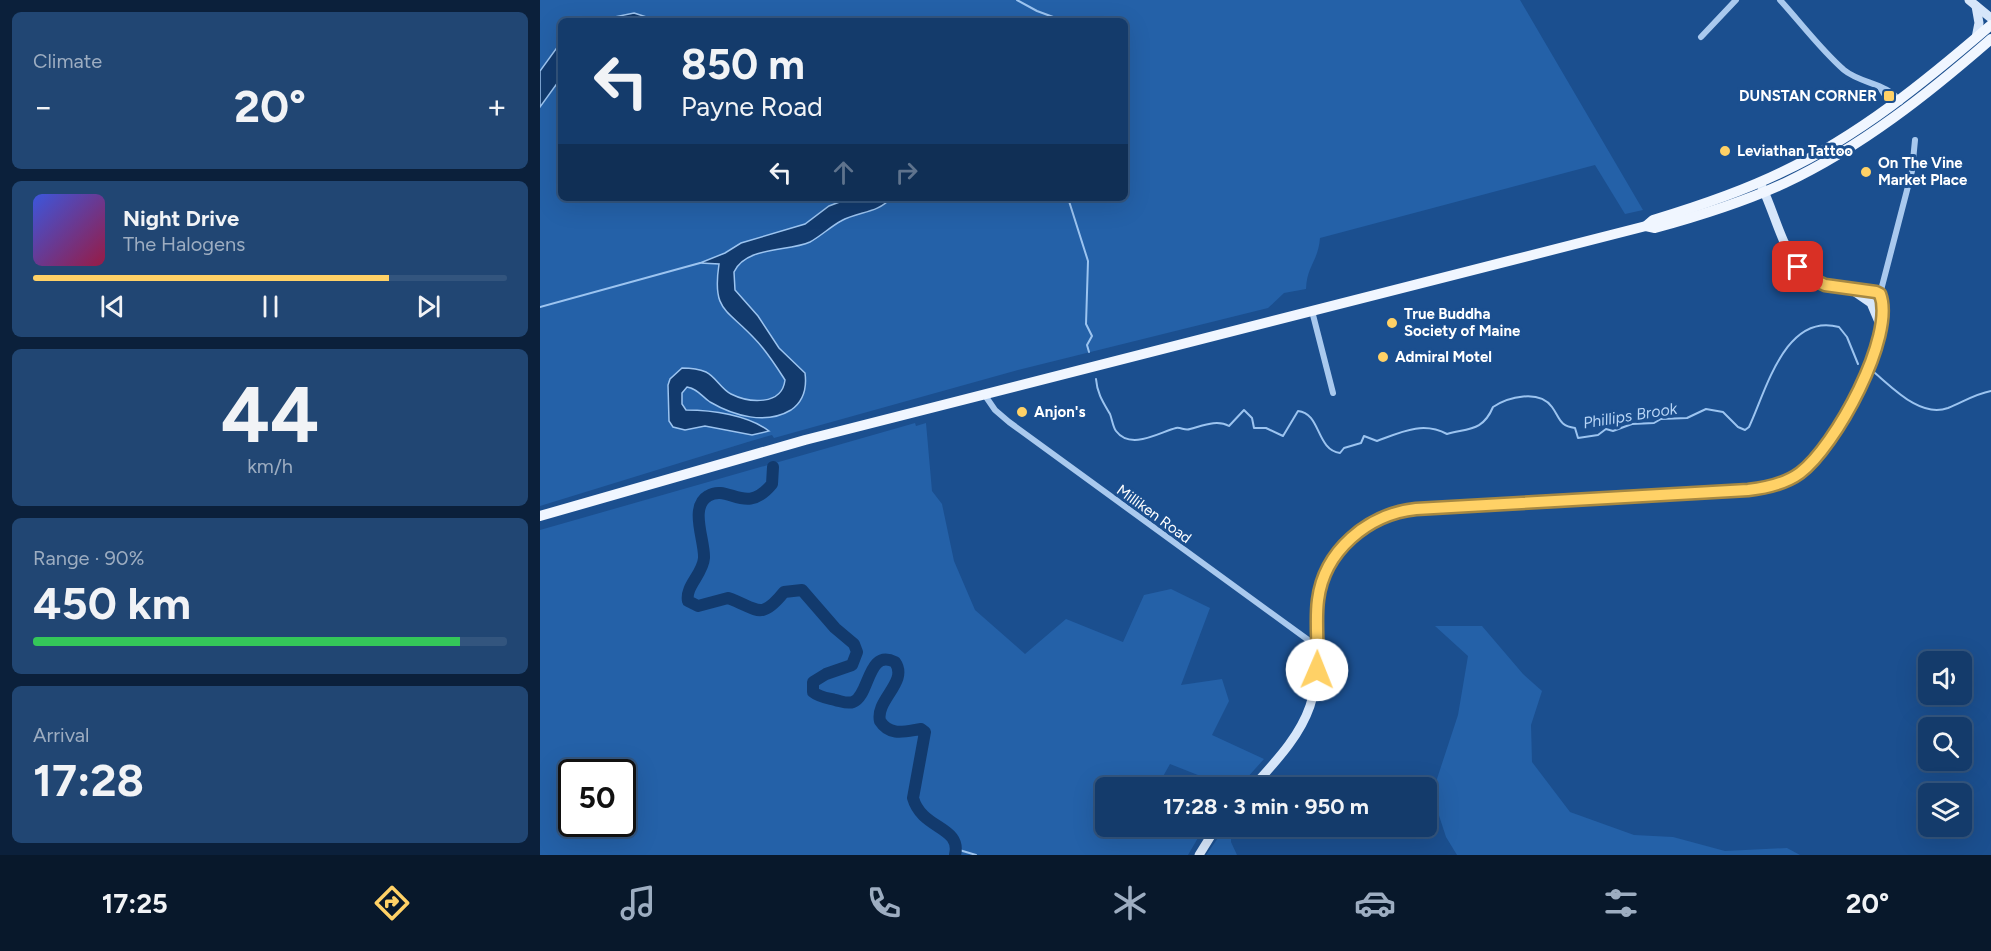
<!DOCTYPE html>
<meta charset="utf-8">
<style>
body{margin:0;font-family:Figtree,sans-serif;background:#214673;color:#f1f3f6;height:100vh;display:flex;flex-direction:column;font-size:22px;white-space:nowrap}
*{box-sizing:border-box;margin:0}
p{font-size:20px;color:#9dadc1}
.icon{flex:none;width:33px;height:33px;fill:none;stroke:currentColor;stroke-width:2;stroke-linecap:round;stroke-linejoin:round}
.map{position:relative;flex:1;overflow:hidden}
.sheet{display:flex;flex-direction:column;gap:12px;padding:12px;background:#0b203b;width:540px}
.sheet>*{flex:none}
.top-card{position:absolute;left:18px;top:18px;width:570px;height:183px;border-radius:9px;box-shadow:0 6px 24px #0002,0 0 0 2px #33557e;background:#143b6b;color:#f1f3f6;overflow:hidden}
.fabs{position:absolute;left:1378px;top:651px;display:grid;gap:12px}
.fabs a{display:grid;place-items:center;width:54px;height:54px;border-radius:9px;background:#143b6b;box-shadow:0 6px 24px #0002,0 0 0 2px #33557e;font-size:30px}
.speed{position:absolute;left:18px;top:759px;display:flex;gap:12px;font-size:30px;font-weight:700;text-align:center}
.speed>*{display:grid;place-content:center;width:78px;height:78px;border-radius:50%;background:#143b6b;box-shadow:0 6px 24px #0002,0 0 0 2px #33557e;line-height:1}
.speed .limit{border:3px solid #111;border-radius:9px;background:#fff;color:#111}
.pin{position:absolute;display:grid;place-items:center;width:51px;height:51px;color:#fff;margin:-26px;border-radius:12px;box-shadow:0 3px 9px #0006}
.me{position:absolute;width:66px;margin:-33px;rotate:1deg;stroke-linejoin:round;filter:drop-shadow(0 0 4px #0008)}
.turn{display:flex;align-items:center;gap:21px;height:126px;padding:0 24px;font-size:27px}
.turn .icon{width:78px;height:78px;stroke-width:2.5}
.turn b{display:block;font-size:42px;line-height:51px}
.lanes{display:flex;align-items:center;height:57px;padding:0 24px;background:#0003;justify-content:center;gap:30px;direction:ltr}
.lanes .off{opacity:.35}
.big{font-size:45px;font-weight:700;line-height:1.1}
.sheet .tile{flex:1;display:flex;flex-direction:column;justify-content:center;gap:9px;min-width:0;padding:0 21px;border-radius:9px;background:#214673}
.sheet .dial{align-items:center;gap:0}
.dial b{font-size:78px;line-height:1}
.song{display:flex;align-items:center;gap:18px}
.cover{width:72px;height:72px;border-radius:9px;background:linear-gradient(135deg,hsl(230 70% 55%),hsl(340 70% 35%))}
.played{height:6px;border-radius:3px;background:linear-gradient(90deg,#ffd166 75%,#33557e 75%)}
.keys{display:flex;justify-content:space-around;direction:ltr}
.heat{display:flex;justify-content:space-between;align-items:center;font-size:33px;direction:ltr}
.charge{height:9px;border-radius:4px;background:linear-gradient(90deg,#34c759 90%,#33557e 0)}
.trip{position:absolute;left:555px;top:777px;width:342px;height:60px;border-radius:9px;background:#143b6b;box-shadow:0 6px 24px #0002,0 0 0 2px #33557e;font-weight:700;line-height:60px;text-align:center}
.tab-bar{display:flex;height:96px;justify-content:space-around;align-items:center;background:#08182b;color:#9dadc1}
.tab-bar .icon{width:42px;height:42px}
.tab-bar .on{color:#ffd166}
.tab-bar b{font-size:27px;color:#f1f3f6}
main{display:flex;flex:1;min-height:0}
.map>svg:first-child{display:block}
.green{fill:#2461a8;fill-rule:evenodd}
.water{fill:#123a6d;stroke:#9cc4f0;stroke-width:1.5}
.lines{fill:none;stroke-linecap:round;stroke-linejoin:round}
.stream{stroke:#9cc4f0;stroke-width:2}
.river{stroke:#123a6d;stroke-width:12}
.street{stroke:#a9c9ee;stroke-width:6}
.secondary{stroke:#d6e6fa;stroke-width:9}
.primary{stroke:#f0f6ff;stroke-width:10}
.route-casing{stroke:#a68842;stroke-width:15}
.route{stroke:#ffd166;stroke-width:10}
.poi-dot{fill:#ffd166;stroke:#1b4f8f;stroke-width:2}
.labels{text-anchor:middle;stroke-width:6;stroke-linejoin:round;paint-order:stroke}
.poi-label{font-size:15px;font-weight:bold;fill:#fff;stroke:#1b4f8f;text-anchor:start}
.street-label{font-size:15px;fill:#fff;stroke:#1b4f8f}
.water-label{font-size:16px;font-style:italic;fill:#b5d3f5;stroke:#1b4f8f}
</style>
<main>
<section class="sheet">
<div class="tile"><p>Climate</p>
<div class="heat"><a>−</a><b class="big">20°</b><a>+</a></div>
</div>
<div class="tile">
<div class="song"><i class="cover"></i><div><b>Night Drive</b><p>The Halogens</p></div></div>
<div class="played"></div>
<div class="keys"><svg class="icon" aria-label="previous" viewBox="0 0 24 24"><path d="M18 5L8 12l10 7zM5 5v14"/></svg><svg class="icon" aria-label="pause" viewBox="0 0 24 24"><path d="M8 5v14M16 5v14"/></svg><svg class="icon" aria-label="next" viewBox="0 0 24 24"><path d="M6 5l10 7-10 7zM19 5v14"/></svg></div>
</div>
<div class="tile dial"><b>44</b><p>km/h</p></div>
<div class="tile"><p>Range · 90%</p><b class="big">450 km</b><div class="charge"></div></div>
<div class="tile"><p>Arrival</p><b class="big">17:28</b></div>
</section>
<div class="map">
<svg width="1451" height="855" viewBox="0 0 1451 855">
<rect width="100%" height="100%" fill="#1b4f8f"/>
<g class="green">
<path d="M0,0h980l123,210 -18,4 -30,-49 -275,73c-2,24 -13,27 -14,51l-22,4 -16,15 -250,62 -244,68 -2,-3 -21,6 -211,65zM21,21h564v177h-564z"/>
<path d="M375,423l1,3 10,-3 6,68 10,13 12,57 21,49 50,44 41,-35 57,23 21,-47 27,-6 39,19 -29,77 41,-6 7,22 -17,34 52,24 -18,20h-38l-38,-15 -13,23 -51,1v38h84l12,5 -14,24h-648v-325zM82,772v52h-50v-52z"/>
<polygon points="895,626 942,626 983,674 1002,691 991,725 992,762 1030,812 1094,835 1133,837 1185,851 1247,848 1260,855 917,855 906,837 892,794 918,715 928,656"/>
<polygon points="685,828 691,831 691,842 697,855 666,855"/>
</g>
<g class="water">
<polygon points="94,13 119,21 55,21"/>
<polygon points="21,42 21,78 0,107 0,71"/>
<path d="M310,198h41c-14,16 -33,13 -50,23 -11,6 -20,15 -31,21 -22,10 -64,4 -76,30l1,18 23,26 21,32 26,25c2,15 -1,28 -14,37 -25,15 -57,6 -81,-8 -9,-6 -12,-13 -23,-15l-5,6v11l4,6c26,0 62,5 83,21l-17,4 -47,-9 -20,4 -12,-3 -4,-6 -1,-36 2,-6 12,-11c8,0 17,1 24,4 10,5 15,17 25,22 18,9 51,12 54,-14 -9,-14 -19,-30 -31,-42 -28,-30 -42,-27 -35,-74l-19,-1 25,-10 16,-10 64,-19 24,-18z"/>
</g>
<g class="lines">
<g class="stream">
<polyline points="477,0 497,11 524,21"/>
<polyline points="528,198 548,261 546,324 552,336 547,345 549,352"/>
<polyline points="0,307 160,263"/>
<path d="M1335,373c19,16 46,45 73,35 15,-6 27,-14 43,-17"/>
<path d="M556,379c1,14 7,23 14,35 2,5 3,13 6,17 15,20 44,1 60,-3 5,-1 9,3 14,1 12,-3 27,-10 39,-3l15,-16 8,8 2,10h12l17,8 15,-25c23,2 18,39 42,42l4,-5 17,-5 3,-7 13,5c24,-9 46,-20 70,-7 22,-6 36,-3 46,-27 15,-10 46,-18 59,0 8,11 7,19 23,21l3,10 20,-3 8,-6 7,2 19,-7 22,-1 7,-4 26,-1 19,-9 17,3 15,15 7,3 4,-3c17,-36 36,-115 90,-100l8,10 11,27"/>
<polyline points="416,849 436,855"/>
</g>
<path class="river" d="M233,467l-1,17c-27,33 -43,-1 -64,12 -19,11 -3,45 -4,62 -1,16 -19,28 -16,43l10,5 30,-8c29,10 32,24 56,-6l18,-2 33,38 19,16 3,8 -5,13 -26,9 -13,8v10c6,5 14,6 22,8 6,1 12,4 18,2 17,-6 14,-54 42,-40 14,20 -20,38 -15,59 10,16 26,10 41,8l4,3 -12,66c9,32 49,28 42,57"/>
<g class="street">
<path d="M1240,0c21,23 41,50 64,70 17,14 44,13 56,32"/>
<polyline points="1161,37 1196,0"/>
<polyline points="1341,89 1352,106"/>
<polyline points="1340,294 1372,171 1375,140"/>
<polyline points="772,311 793,393"/>
<polyline points="444,394 455,410 469,422 771,642 778,643"/>
</g>
<g class="secondary">
<polyline points="1429,0 1451,18"/>
<polyline points="1436,6 1439,23 1436,38"/>
<polyline points="1315,292 1331,303 1339,322"/>
<path d="M712,788c22,-25 47,-50 58,-82 11,-34 5,-69 8,-104 5,-50 50,-88 98,-93l339,-19c17,-4 33,-8 47,-19 42,-34 84,-121 79,-175 -8,-8 -29,-6 -40,-8 -55,-7 -59,-59 -79,-101"/>
<polyline points="659,855 677,826"/>
</g>
<g class="primary">
<path d="M1106,226l9,2c44,-12 89,-26 130,-45 76,-36 143,-89 206,-144"/>
<path d="M0,516l265,-76 841,-214 7,-6c43,-13 88,-28 129,-48 77,-36 145,-92 209,-147"/>
</g>
</g>
<g class="lines">
<g class="route-casing">
<path id="route" d="M777,670c2,-23 -2,-47 1,-70 6,-49 50,-86 98,-91l332,-19c18,-2 37,-6 52,-17 35,-26 96,-137 80,-179l-4,-2 -51,-7 -17,-8 -10,-10"/>
</g>
<use href="#route" class="route"/>
</g>
<g class="poi-dot">
<rect x="1343" y="90" width="12" height="12" rx="3"/>
<circle cx="1185" cy="151" r="6"/>
<circle cx="1326" cy="172" r="6"/>
<circle cx="852" cy="323" r="6"/>
<circle cx="843" cy="357" r="6"/>
<circle cx="482" cy="412" r="6"/>
</g>
<g class="labels">
<g class="poi-label">
<text x="1337" y="101" text-anchor="end">DUNSTAN CORNER</text>
<text x="1197" y="156">Leviathan Tattoo</text>
<text x="1338" y="168">On The Vine<tspan x="1338" dy="17">Market Place</tspan></text>
<text x="864" y="319">True Buddha<tspan x="864" dy="17">Society of Maine</tspan></text>
<text x="855" y="362">Admiral Motel</text>
<text x="494" y="417">Anjon's</text>
</g>
<g class="street-label">
<text transform="translate(614 514) rotate(36)" y="5">Milliken Road</text>
</g>
<g class="water-label">
<text transform="translate(1090 415) rotate(-9)" y="6">Phillips Brook</text>
</g>
</g>
</svg>
<div class="fabs">
<a><svg class="icon" aria-label="sound" viewBox="0 0 24 24"><path d="M4 9h4l5-4v14l-5-4H4zM17 9q2 3 0 6"/></svg></a>
<a><svg class="icon" aria-label="search" viewBox="0 0 24 24"><circle cx="10" cy="10" r="6"/><path d="M15 15l6 6"/></svg></a>
<a><svg class="icon" aria-label="layers" viewBox="0 0 24 24"><path d="M12 4l9 5-9 5-9-5zM3 14l9 5 9-5"/></svg></a>
</div>
<div class="speed"><div class="limit">50</div></div>
<div class="pin" style="left:1258px;top:267px;background:#d93025"><svg class="icon" aria-label="arrive" viewBox="0 0 24 24"><path d="M6 21V4h12l-3 4 3 4H6"/></svg></div>
<svg class="me" style="left:777px;top:670px" viewBox="-20 -20 40 40"><circle r="19" fill="#fff"/><path d="M0-13L10 11 0 6-10 11z" fill="#ffd166"/></svg>
<div class="trip">17:28 · 3 min · 950 m</div>
<div class="top-card">
<div class="turn"><svg class="icon" aria-label="left" viewBox="0 0 24 24"><path d="M17 20v-9H6M10 6l-5 5 5 5"/></svg><div><b>850 m</b>Payne Road</div></div>
<div class="lanes"><svg class="icon" aria-label="left" viewBox="0 0 24 24"><path d="M17 20v-9H6M10 6l-5 5 5 5"/></svg><svg class="icon off" aria-label="ahead" viewBox="0 0 24 24"><path d="M12 20V5M6 11l6-6 6 6"/></svg><svg class="icon off" aria-label="right" viewBox="0 0 24 24"><path d="M7 20v-9h11M14 6l5 5-5 5"/></svg></div>
</div>
</div>
</main>
<nav class="tab-bar">
<b>17:25</b>
<svg class="icon on" aria-label="directions" viewBox="0 0 24 24"><path d="M12 3l9 9-9 9-9-9zM9 14v-3h6M13 9l2 2-2 2"/></svg>
<svg class="icon" aria-label="music" viewBox="0 0 24 24"><path d="M9 18V5l10-2v13"/><circle cx="6" cy="18" r="3"/><circle cx="16" cy="16" r="3"/></svg>
<svg class="icon" aria-label="phone" viewBox="0 0 24 24"><path d="M5 4h4l2 5-3 2q2 4 5 5l2-3 5 2v4C11 20 4 13 5 4z"/></svg>
<svg class="icon" aria-label="climate" viewBox="0 0 24 24"><path d="M12 3v18M4 7l16 10M4 17L20 7"/></svg>
<svg class="icon" aria-label="car" viewBox="0 0 24 24"><path d="M5 17H2v-5l4-1 3-4h7l3 4 3 1v5h-3M9 17h6M6 11h13"/><circle cx="7" cy="17" r="2"/><circle cx="17" cy="17" r="2"/></svg>
<svg class="icon" aria-label="filters" viewBox="0 0 24 24"><path d="M4 7h16M4 17h16"/><circle cx="9" cy="7" r="2"/><circle cx="15" cy="17" r="2"/></svg>
<b>20°</b>
</nav>
